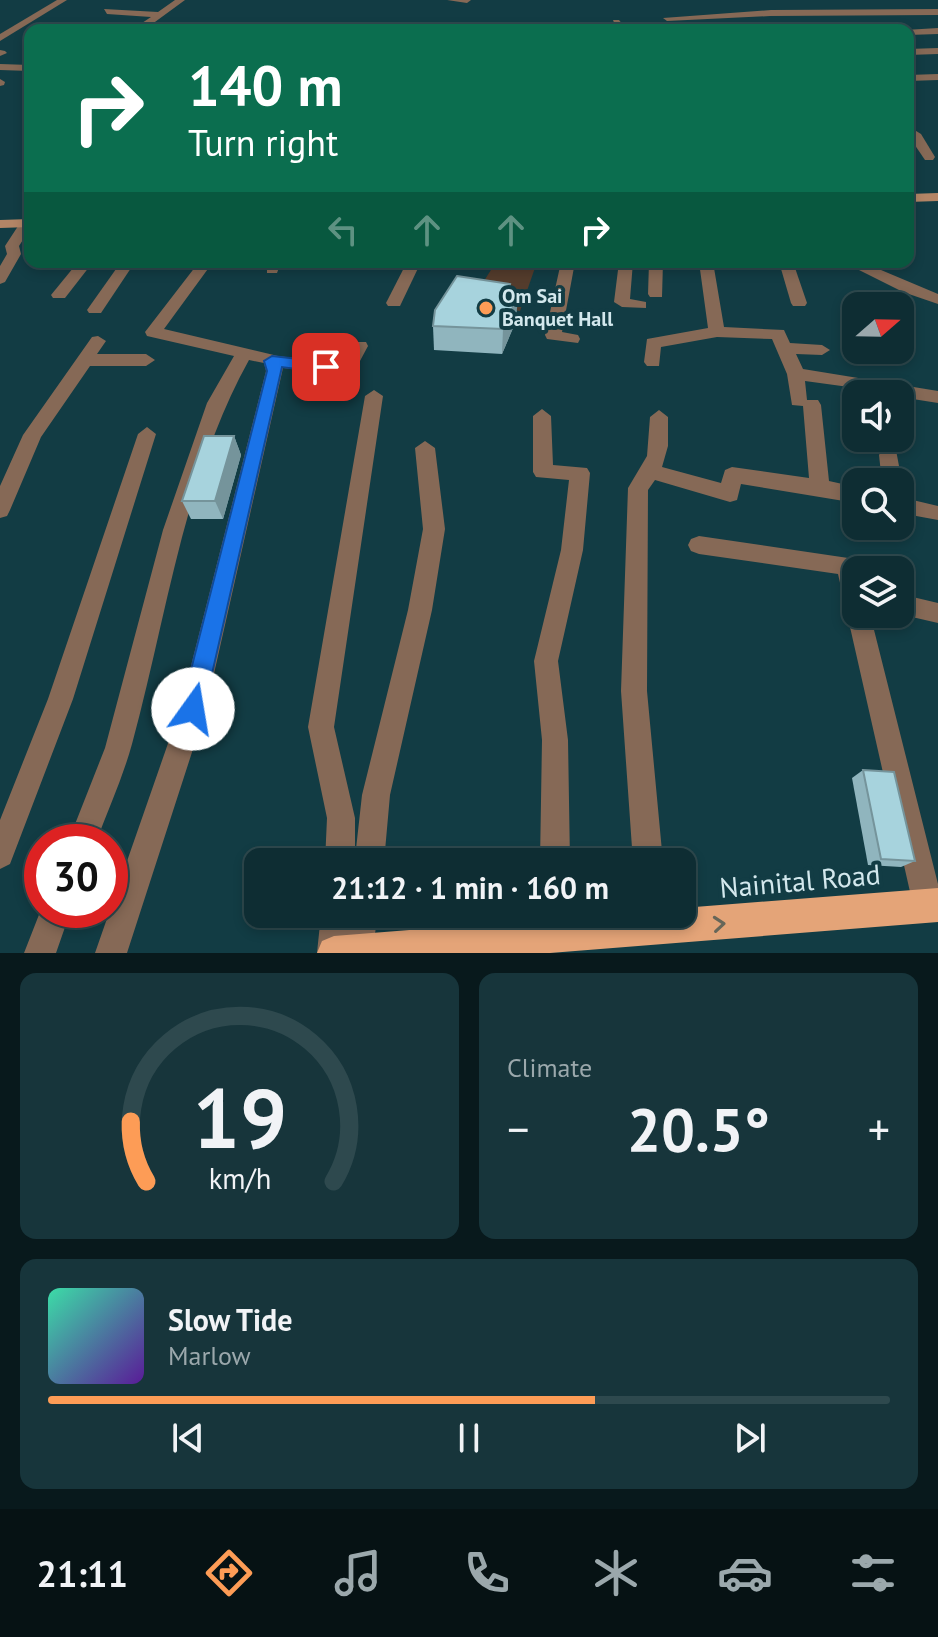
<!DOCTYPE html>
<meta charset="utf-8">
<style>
body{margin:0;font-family:"PT Sans",sans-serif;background:#17353b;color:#f1f3f6;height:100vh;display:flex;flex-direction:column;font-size:30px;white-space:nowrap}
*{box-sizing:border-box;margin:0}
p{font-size:26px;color:#9ba8ac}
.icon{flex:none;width:44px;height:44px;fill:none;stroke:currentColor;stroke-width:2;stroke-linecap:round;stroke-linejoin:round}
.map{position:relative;height:953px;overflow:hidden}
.panel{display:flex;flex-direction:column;gap:20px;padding:20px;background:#08191c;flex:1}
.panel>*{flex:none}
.banner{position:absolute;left:24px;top:24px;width:890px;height:244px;border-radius:16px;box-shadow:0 4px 12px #0003,0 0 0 2px #2e494e;background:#0b6e4f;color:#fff;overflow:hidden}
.needle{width:52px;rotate:70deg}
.buttons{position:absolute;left:842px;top:292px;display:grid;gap:16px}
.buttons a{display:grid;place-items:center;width:72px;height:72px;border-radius:16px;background:#0e2d33;box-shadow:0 4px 12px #0003,0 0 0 2px #2e494e;font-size:40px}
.speed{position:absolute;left:24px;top:824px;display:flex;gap:16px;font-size:40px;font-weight:700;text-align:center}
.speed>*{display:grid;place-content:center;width:104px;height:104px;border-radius:50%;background:#0e2d33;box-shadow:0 4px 12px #0003,0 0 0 2px #2e494e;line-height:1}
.speed .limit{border:12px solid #d22;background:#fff;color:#111}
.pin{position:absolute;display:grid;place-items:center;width:68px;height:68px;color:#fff;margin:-34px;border-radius:16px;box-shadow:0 4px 12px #0006}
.me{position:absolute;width:88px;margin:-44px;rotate:13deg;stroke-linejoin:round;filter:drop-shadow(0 0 6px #0008)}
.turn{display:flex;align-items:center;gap:28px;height:168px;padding:0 32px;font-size:36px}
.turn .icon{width:104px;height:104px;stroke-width:2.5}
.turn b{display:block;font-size:56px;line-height:68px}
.lanes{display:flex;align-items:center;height:76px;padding:0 32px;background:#0003;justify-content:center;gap:40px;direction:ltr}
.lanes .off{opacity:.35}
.big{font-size:60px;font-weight:700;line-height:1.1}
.panel .widget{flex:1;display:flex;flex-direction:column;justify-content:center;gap:12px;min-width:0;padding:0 28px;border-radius:16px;background:#17353b}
.panel .dial{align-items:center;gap:0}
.dial svg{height:208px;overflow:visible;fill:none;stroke:#2e494e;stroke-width:7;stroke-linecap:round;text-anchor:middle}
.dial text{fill:#f1f3f6;stroke:none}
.song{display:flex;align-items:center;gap:24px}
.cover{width:96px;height:96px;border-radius:12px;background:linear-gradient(135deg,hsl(160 70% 55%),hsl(270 70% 35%))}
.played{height:8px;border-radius:4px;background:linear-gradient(90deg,#fd9c56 65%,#2e494e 65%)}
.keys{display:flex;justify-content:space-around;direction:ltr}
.heat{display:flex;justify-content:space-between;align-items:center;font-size:44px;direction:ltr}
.panel .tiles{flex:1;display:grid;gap:20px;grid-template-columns:1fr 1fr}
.widget:last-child{grid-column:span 2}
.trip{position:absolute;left:244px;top:848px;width:452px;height:80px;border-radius:16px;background:#0e2d33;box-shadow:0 4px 12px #0003,0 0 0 2px #2e494e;font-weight:700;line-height:80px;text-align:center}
.menu{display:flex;height:128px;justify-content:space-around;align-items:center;background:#061214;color:#9ba8ac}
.menu .icon{width:56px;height:56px}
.menu .on{color:#fd9c56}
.menu b{font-size:36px;color:#f1f3f6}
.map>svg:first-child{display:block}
.green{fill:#543c2c}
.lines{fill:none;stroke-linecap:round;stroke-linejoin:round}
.minor{fill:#866956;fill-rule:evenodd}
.secondary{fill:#b38566;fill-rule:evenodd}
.trunk{fill:#e4a478;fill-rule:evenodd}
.wall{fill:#90b5be}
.shaded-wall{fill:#75949b}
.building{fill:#a7d3dd;stroke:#75949b;stroke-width:2}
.oneway{stroke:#666659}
.route{fill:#1a73e8;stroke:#114b97;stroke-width:2}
.poi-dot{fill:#fd9c56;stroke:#123c44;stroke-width:3}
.labels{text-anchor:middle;stroke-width:8;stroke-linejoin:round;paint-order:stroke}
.far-poi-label{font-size:20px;font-weight:bold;fill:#d3e8ed;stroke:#123c44;text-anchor:start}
.near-street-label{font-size:28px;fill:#d3e8ed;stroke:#123c44}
</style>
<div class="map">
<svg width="938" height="953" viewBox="0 0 938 953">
<rect width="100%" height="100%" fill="#123c44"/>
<polygon class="green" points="496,262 537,262 520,311 470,303"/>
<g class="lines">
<g class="minor">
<polygon points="57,0 67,0 0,41 0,34"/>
<polygon points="175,0 185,0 144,30 93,30 139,25 151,17 107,14 104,9 158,12"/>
<polygon points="447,0 471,0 467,3"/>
<polygon points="938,9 938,15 770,16 667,21 663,18 771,10"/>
<polygon points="613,20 619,20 627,30 617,30"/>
<polygon points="938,28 938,34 908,35 908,30 905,30"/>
<polygon points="938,48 938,54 908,55 908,49"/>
<polygon points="0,50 5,51 7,53 0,56"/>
<polygon points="0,64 30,65 30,71 0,70"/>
<polygon points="938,74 938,80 908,81 908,75"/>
<polygon points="0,79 5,82 4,85 0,86"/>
<polygon points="908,126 921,134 935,157 933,160 925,160 908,135"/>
<polygon points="22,220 30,220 30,229 19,246 21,254 5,282 0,284 0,266 7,254 5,246"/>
<polygon points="78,262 93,262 65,298 53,298 51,295"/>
<polygon points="121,262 135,262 101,313 89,313 87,310"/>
<path d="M199,262h14l-49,67 114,27 64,8 12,-22h12l2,4 -15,28 -6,2 -64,-8 -77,341 -79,244h-32l85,-244 86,-338 -2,-8 -15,-3c-65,117 -82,256 -117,384 -9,33 -24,66 -36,98h-28l37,-94 58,-218 44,-127 27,-47 -87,-20 -2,-4z"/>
<polygon points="267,262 281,262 277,273 267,273"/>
<polygon points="341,262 355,262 352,269 342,269"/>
<polygon points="407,262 421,262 400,306 388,306 386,303"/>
<polygon points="561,262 575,262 562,332 578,335 580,339 578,343 547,339 545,335"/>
<polygon points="619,262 633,262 630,299 646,302 646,308 622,307 614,302"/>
<polygon points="649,262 663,262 662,297 650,297 648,294"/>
<polygon points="699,262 713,262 724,327 784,330 790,343 822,345 830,350 822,355 796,354 803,369 938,391 938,403 900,397 900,394 805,381 807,400 818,400 821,405 829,481 856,487 856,503 741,484 737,500 730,502 655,480 648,490 647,691 663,862 633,862 621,691 628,488 647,456 650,417 659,410 668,417 668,446 662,467 721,483 725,470 732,467 809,478 803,406 792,405 787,374 772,339 717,337 661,347 659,366 647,366 644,362 647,339 708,328"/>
<polygon points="779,262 793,262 807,303 805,306 793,306 791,303"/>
<polygon points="843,262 862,262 938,294 938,304 903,292"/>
<polygon points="98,336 106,341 97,354 146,354 155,360 146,366 90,366 41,437 10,510 7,516 0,518 0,486 23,435 92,337"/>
<polygon points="374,390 383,396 334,727 355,818 355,858 362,795 408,610 423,529 415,448 425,441 435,448 445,529 432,610 390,795 384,862 325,862 327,818 308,727 365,396"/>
<polygon points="542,409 551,416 553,465 587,468 590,473 583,550 558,661 568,740 570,862 540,862 542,740 534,661 561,550 569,480 536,477 533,472 533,416"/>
<polygon points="147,427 156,434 73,699 10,864 0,869 0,820 48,699 138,434"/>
<polygon points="889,448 896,450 902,482 900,486 900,482 882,482 879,455 882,450"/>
<polygon points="900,497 938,506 938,520 900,513"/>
<polygon points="699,536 855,559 859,570 856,570 856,614 870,614 938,884 938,916 928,920 917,916 913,905 838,574 699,554 691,551 688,545 691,539"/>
<polygon points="900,594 938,603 938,623 899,614"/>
<polygon points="42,907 42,910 71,910 56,953 24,953"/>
<polygon points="321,914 378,914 372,953 317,953"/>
</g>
<g class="secondary">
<polygon points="938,193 938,201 908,202 908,194"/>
<polygon points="30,219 30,227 0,228 0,220"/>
</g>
<polygon class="trunk" points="938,888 938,922 550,953 317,953 322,941 334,936 610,914 682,914 682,908"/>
</g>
<g class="wall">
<polygon points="509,293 516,321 502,354 434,350 433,326"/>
<polygon points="234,436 241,455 223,519 191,519 182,501"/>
<polygon points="863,770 915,861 901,867 868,865 852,778"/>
</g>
<g class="shaded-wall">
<polygon points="518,296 516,321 502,354 503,329"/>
<polygon points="234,436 241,455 223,519 215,501"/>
</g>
<g class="building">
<polygon points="457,276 510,284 507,293 518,296 503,329 433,326 435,310"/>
<polygon points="204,436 234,436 215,501 182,501"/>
<polygon points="863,770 894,772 915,861 881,859"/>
</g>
<defs><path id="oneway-chevron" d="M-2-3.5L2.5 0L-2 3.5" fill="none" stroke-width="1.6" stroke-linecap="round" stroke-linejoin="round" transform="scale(2)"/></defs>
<use class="oneway" href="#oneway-chevron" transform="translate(719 924) rotate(-5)"/>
<polygon class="route" points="272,356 326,362 334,367 326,373 282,367 204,709 201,717 193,720 185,717 181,709 267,371 264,361"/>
<circle class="poi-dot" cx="486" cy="308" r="8"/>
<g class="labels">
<g class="far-poi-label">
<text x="502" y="303">Om Sai<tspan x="502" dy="23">Banquet Hall</tspan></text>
</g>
<g class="near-street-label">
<text transform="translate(800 881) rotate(-5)" y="10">Nainital Road</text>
</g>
</g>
</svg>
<div class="buttons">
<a><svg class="needle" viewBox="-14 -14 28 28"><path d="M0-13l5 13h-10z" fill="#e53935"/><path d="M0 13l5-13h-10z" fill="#9ba8ac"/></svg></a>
<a><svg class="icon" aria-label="sound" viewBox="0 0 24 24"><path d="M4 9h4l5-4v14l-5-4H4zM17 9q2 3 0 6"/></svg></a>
<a><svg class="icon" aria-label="search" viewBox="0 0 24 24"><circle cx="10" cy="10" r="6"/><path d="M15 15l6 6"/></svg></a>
<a><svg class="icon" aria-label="layers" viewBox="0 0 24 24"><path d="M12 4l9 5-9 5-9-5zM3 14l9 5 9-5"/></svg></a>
</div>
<div class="speed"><div class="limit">30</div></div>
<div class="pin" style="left:326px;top:367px;background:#d93025"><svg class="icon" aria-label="arrive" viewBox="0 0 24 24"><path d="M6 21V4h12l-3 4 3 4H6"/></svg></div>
<svg class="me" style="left:193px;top:709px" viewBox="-20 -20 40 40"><circle r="19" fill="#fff"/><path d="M0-13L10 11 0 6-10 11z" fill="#1a73e8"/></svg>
<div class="trip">21:12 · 1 min · 160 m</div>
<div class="banner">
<div class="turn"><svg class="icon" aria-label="right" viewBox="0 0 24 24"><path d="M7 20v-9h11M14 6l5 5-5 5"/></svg><div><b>140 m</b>Turn right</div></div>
<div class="lanes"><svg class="icon off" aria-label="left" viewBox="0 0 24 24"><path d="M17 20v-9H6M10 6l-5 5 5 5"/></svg><svg class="icon off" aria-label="ahead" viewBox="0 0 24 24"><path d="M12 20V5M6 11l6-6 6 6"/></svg><svg class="icon off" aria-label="ahead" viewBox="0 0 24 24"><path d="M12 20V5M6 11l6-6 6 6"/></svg><svg class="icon" aria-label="right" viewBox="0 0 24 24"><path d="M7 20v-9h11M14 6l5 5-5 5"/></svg></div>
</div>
</div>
<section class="panel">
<div class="tiles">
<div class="widget dial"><svg viewBox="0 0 100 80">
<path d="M14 69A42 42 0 1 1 86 69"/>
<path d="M14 69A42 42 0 0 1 8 46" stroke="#fd9c56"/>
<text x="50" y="56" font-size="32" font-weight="700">19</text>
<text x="50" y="72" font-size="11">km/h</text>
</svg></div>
<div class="widget"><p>Climate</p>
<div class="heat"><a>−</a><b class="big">20.5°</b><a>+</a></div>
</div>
<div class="widget">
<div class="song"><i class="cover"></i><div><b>Slow Tide</b><p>Marlow</p></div></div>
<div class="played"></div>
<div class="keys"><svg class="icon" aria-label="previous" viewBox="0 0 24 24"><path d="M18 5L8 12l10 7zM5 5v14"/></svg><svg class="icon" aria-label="pause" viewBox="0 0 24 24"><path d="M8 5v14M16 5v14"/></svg><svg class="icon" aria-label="next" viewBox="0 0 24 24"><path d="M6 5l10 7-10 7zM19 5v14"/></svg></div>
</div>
</div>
</section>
<nav class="menu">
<b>21:11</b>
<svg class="icon on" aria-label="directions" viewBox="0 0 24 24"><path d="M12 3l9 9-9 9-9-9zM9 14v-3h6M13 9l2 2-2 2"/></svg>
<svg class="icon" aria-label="music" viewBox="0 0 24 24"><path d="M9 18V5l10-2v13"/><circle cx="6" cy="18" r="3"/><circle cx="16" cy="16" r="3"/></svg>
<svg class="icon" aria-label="phone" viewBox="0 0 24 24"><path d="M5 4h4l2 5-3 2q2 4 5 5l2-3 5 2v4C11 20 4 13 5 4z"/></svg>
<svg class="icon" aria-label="climate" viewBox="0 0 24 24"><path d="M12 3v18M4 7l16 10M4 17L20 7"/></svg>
<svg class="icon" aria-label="car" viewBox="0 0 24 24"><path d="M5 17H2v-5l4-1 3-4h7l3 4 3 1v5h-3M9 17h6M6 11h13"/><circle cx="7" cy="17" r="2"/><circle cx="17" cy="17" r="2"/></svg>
<svg class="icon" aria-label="filters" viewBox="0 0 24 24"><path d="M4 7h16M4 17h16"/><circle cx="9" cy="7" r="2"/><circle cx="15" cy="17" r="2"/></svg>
</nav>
